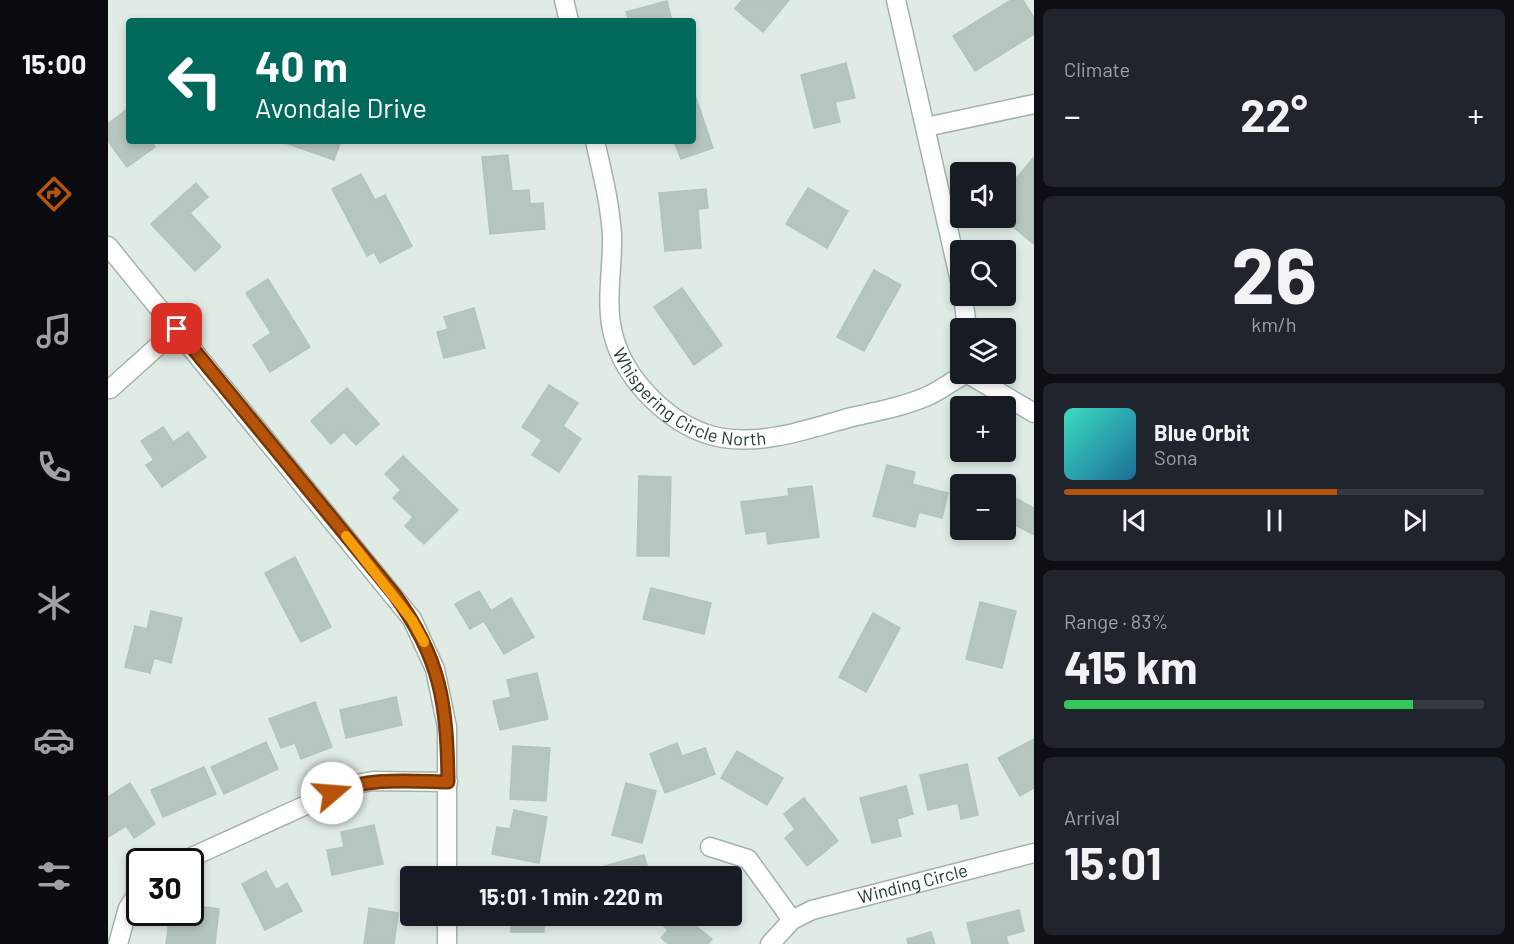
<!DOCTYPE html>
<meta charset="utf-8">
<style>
body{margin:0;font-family:Barlow,sans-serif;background:#20242c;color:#f1f3f6;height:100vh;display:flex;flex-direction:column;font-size:22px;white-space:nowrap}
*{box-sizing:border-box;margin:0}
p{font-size:20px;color:#9ea1a6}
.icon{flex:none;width:33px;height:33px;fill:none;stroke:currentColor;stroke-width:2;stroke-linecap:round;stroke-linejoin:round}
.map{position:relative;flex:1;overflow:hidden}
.sheet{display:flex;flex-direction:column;gap:9px;padding:9px;background:#0d0f14;width:480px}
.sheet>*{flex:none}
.hud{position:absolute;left:18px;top:18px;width:570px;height:126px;border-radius:6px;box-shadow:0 3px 9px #0003;background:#00695c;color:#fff;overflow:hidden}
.controls{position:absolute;left:842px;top:162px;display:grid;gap:12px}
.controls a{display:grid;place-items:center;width:66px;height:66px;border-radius:6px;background:#171b24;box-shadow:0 3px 9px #0003;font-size:30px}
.speed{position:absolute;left:18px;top:848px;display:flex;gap:12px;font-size:30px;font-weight:700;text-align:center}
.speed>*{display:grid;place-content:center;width:78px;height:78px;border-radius:50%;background:#171b24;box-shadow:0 3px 9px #0003;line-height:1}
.speed .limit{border:3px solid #111;border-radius:9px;background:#fff;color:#111}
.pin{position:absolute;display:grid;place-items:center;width:51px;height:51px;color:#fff;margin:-26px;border-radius:12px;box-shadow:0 3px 9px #0006}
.me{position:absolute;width:66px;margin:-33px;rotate:72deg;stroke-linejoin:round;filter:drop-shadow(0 0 4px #0008)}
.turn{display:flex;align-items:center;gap:21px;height:126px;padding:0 30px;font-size:27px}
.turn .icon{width:78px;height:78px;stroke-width:2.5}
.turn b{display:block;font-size:42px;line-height:51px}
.big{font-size:45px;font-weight:700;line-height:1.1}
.sheet .card{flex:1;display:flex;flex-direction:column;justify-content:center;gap:9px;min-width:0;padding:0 21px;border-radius:9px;background:#20242c}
.sheet .dial{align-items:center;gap:0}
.dial b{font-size:78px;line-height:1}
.song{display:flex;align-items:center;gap:18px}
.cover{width:72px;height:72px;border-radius:9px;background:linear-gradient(135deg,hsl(170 70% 55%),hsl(200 70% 35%))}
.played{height:6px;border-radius:3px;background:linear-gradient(90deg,#b45309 65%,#363941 65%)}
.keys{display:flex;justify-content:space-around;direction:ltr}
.heat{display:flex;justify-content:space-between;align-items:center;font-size:33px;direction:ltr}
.charge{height:9px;border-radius:4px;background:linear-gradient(90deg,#34c759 83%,#363941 0)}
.trip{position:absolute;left:292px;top:866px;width:342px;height:60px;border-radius:6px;background:#171b24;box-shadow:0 3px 9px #0003;font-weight:700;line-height:60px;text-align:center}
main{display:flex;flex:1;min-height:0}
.tabs{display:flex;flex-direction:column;width:108px;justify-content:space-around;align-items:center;background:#090b0e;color:#9ea1a6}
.tabs .icon{width:42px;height:42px}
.tabs .active{color:#b45309}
.tabs b{font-size:27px;color:#f1f3f6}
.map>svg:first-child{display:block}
.building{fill:#b6c6be;stroke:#b3c4bc;stroke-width:1.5}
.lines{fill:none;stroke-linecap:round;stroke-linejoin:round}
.street-casing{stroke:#a3b3ac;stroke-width:21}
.street{stroke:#fff;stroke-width:18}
.route-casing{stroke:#753606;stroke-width:15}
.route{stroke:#b45309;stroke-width:10}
.slow{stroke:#f59e0b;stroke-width:10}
.labels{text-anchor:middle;stroke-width:4.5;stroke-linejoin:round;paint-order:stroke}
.street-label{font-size:18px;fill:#213b32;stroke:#f1f8f4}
</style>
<main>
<nav class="tabs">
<b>15:00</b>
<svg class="icon active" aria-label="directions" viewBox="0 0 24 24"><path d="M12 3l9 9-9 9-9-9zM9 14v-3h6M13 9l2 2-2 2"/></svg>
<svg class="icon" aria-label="music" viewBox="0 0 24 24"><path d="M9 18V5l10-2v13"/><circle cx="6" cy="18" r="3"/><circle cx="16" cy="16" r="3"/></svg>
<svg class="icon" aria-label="phone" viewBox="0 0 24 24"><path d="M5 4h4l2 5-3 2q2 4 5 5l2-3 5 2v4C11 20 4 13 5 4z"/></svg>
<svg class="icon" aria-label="climate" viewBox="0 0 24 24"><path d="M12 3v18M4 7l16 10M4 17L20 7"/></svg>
<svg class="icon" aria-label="car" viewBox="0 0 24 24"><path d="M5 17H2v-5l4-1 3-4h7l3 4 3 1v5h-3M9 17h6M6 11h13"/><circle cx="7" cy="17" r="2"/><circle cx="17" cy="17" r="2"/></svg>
<svg class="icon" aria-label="filters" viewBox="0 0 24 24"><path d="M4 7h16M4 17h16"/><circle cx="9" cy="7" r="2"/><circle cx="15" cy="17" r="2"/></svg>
</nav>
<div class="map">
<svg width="926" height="944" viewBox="0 0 926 944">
<rect width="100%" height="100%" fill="#e0ebe5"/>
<g class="building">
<polygon points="634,0 681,0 655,32 627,9"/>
<polygon points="903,0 915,0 926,18 926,34 867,71 845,36"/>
<polygon points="559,1 564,21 521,21 518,12"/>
<polygon points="738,63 747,98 727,102 732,122 706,128 693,75"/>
<polygon points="588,98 605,148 573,159 566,141 585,141 585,99"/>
<polygon points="19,109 21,141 43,141 47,147 19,167 0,141 0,124"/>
<polygon points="172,141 233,141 226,160"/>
<polygon points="400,155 404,191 421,190 422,204 435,203 437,229 382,234 374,157"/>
<polygon points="925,158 926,159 926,244 894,218 897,218 897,192"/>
<polygon points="253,174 267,200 277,195 304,246 272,263 266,252 259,256 224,189"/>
<polygon points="88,183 100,197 82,213 113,247 87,271 43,224"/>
<polygon points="700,188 740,211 719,248 678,224"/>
<polygon points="598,189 600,208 590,209 593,248 557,251 551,193"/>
<polygon points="766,270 793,285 756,351 729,337"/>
<polygon points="160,279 202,347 162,372 145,345 163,333 138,293"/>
<polygon points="574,288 614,345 586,365 546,307"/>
<polygon points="366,308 377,348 336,358 329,332 340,329 336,317"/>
<polygon points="441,385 470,403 455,426 473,439 451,472 424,455 434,440 414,427"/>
<polygon points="239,388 271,424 248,445 236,432 223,444 203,421"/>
<polygon points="55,427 65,442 80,432 98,457 54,487 38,465 46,460 33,441"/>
<polygon points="295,456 350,510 316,544 297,526 305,517 285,498 293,490 277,474"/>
<polygon points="779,465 807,472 804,484 840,493 834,518 811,512 807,527 765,516"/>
<polygon points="531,476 563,477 561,556 529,556"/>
<polygon points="704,486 711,537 660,544 658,531 638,534 633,502 681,496 680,489"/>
<polygon points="909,499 926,508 926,535 898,520"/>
<polygon points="187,557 223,627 193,642 157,573"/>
<polygon points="543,588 603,603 596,634 535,619"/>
<polygon points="371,591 383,611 403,598 426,637 396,654 376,621 362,629 347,604"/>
<polygon points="872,602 908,611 894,668 858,659"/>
<polygon points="43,611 74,618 63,663 46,658 42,673 17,667 27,626 39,629"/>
<polygon points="765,613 792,628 758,692 731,677"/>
<polygon points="429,673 440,719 392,730 385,701 403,697 399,680"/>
<polygon points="288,697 294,725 238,738 232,710"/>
<polygon points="207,702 224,747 193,759 187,743 173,748 161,719"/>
<polygon points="926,739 926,788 912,796 890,758"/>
<polygon points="158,742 170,769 116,794 103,767"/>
<polygon points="569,743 574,756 597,748 607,774 557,793 542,754"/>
<polygon points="405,746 442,748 438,801 402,799"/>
<polygon points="629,751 675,778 659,805 613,778"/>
<polygon points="859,764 870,815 853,819 850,803 820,810 812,775"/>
<polygon points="96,767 108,794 55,817 43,790"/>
<polygon points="22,783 47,824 26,838 18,826 0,837 0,797"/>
<polygon points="518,783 548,791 534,843 504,835"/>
<polygon points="798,786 805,814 789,819 793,836 764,843 752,798"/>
<polygon points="696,798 730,841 699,866 677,838 687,829 676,814"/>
<polygon points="406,810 439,817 431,863 384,854 389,827 402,829"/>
<polygon points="266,825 275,864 224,875 219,850 236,847 233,832"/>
<polygon points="536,855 542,876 488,876 486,869"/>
<polygon points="158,871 168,890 179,883 194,911 157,930 134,884"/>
<polygon points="82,905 111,909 107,944 58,944 61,921 79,923"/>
<polygon points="261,908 290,913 286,944 256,944"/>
<polygon points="911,910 916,931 898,936 900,944 864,944 859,923"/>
<rect x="403" y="915" width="33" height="17"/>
<polygon points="553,915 574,915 604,939 600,944 561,944 553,938 560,930 549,920"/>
<polygon points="823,932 827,944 800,944 799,939"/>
</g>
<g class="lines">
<g class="street-casing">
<g id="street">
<polyline points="456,0 461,21"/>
<polyline points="788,0 852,281"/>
<polyline points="818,127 926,104"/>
<path id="s1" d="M487,141c7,31 15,62 17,94 1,32 -7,67 1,99 12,48 61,96 110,104 43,7 88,-10 129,-21 26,-6 54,-11 78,-22 12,-6 24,-15 35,-21"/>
<polyline points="0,246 304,619 327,669 339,727 339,876"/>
<polyline points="855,296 859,328"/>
<polyline points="860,374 926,413"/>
<polyline points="2,389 69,329"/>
<polyline points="602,847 640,859 684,920"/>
<polyline points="75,861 242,785 265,781 340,782"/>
<polyline points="10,944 20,908 32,890"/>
<polyline points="339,944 339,915"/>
<path id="s2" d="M662,944l22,-24 20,-10 222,-57"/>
</g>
</g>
<use href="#street" class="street"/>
</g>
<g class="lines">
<g class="route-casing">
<path id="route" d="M69,329l217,265c47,64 53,110 54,188 -40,-1 -79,-5 -116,11"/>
</g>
<use href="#route" class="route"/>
<polyline class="slow" points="238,536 304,620 316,642"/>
</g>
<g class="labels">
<g class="street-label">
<text dy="6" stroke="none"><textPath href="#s1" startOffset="304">Whispering Circle North</textPath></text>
<text dy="6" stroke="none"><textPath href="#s2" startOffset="159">Winding Circle</textPath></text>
</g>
</g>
</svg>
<div class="controls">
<a><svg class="icon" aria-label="sound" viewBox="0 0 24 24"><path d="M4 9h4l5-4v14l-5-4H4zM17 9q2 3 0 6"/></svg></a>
<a><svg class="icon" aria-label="search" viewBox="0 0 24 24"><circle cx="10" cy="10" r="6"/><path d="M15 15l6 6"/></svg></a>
<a><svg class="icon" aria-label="layers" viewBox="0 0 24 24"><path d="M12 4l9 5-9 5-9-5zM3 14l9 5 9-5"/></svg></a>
<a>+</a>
<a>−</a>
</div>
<div class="speed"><div class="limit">30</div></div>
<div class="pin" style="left:69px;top:329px;background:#d93025"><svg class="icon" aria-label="arrive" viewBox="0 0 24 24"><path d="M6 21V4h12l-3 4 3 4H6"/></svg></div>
<svg class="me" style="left:224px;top:793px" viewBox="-20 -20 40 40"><circle r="19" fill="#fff"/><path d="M0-13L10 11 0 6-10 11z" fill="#b45309"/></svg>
<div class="trip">15:01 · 1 min · 220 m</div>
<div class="hud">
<div class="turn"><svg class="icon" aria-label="left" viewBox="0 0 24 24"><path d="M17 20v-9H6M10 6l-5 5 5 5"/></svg><div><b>40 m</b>Avondale Drive</div></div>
</div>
</div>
<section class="sheet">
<div class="card"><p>Climate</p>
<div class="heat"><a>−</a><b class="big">22°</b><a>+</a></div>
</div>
<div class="card dial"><b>26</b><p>km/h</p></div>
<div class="card">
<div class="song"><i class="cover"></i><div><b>Blue Orbit</b><p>Sona</p></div></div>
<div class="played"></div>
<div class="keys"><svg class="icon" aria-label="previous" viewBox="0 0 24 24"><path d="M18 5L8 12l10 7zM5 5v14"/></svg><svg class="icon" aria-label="pause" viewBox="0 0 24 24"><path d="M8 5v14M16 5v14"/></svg><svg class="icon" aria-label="next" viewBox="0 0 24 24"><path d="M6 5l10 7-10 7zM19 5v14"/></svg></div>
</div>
<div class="card"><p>Range · 83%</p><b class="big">415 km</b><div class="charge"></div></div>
<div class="card"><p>Arrival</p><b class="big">15:01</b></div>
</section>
</main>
